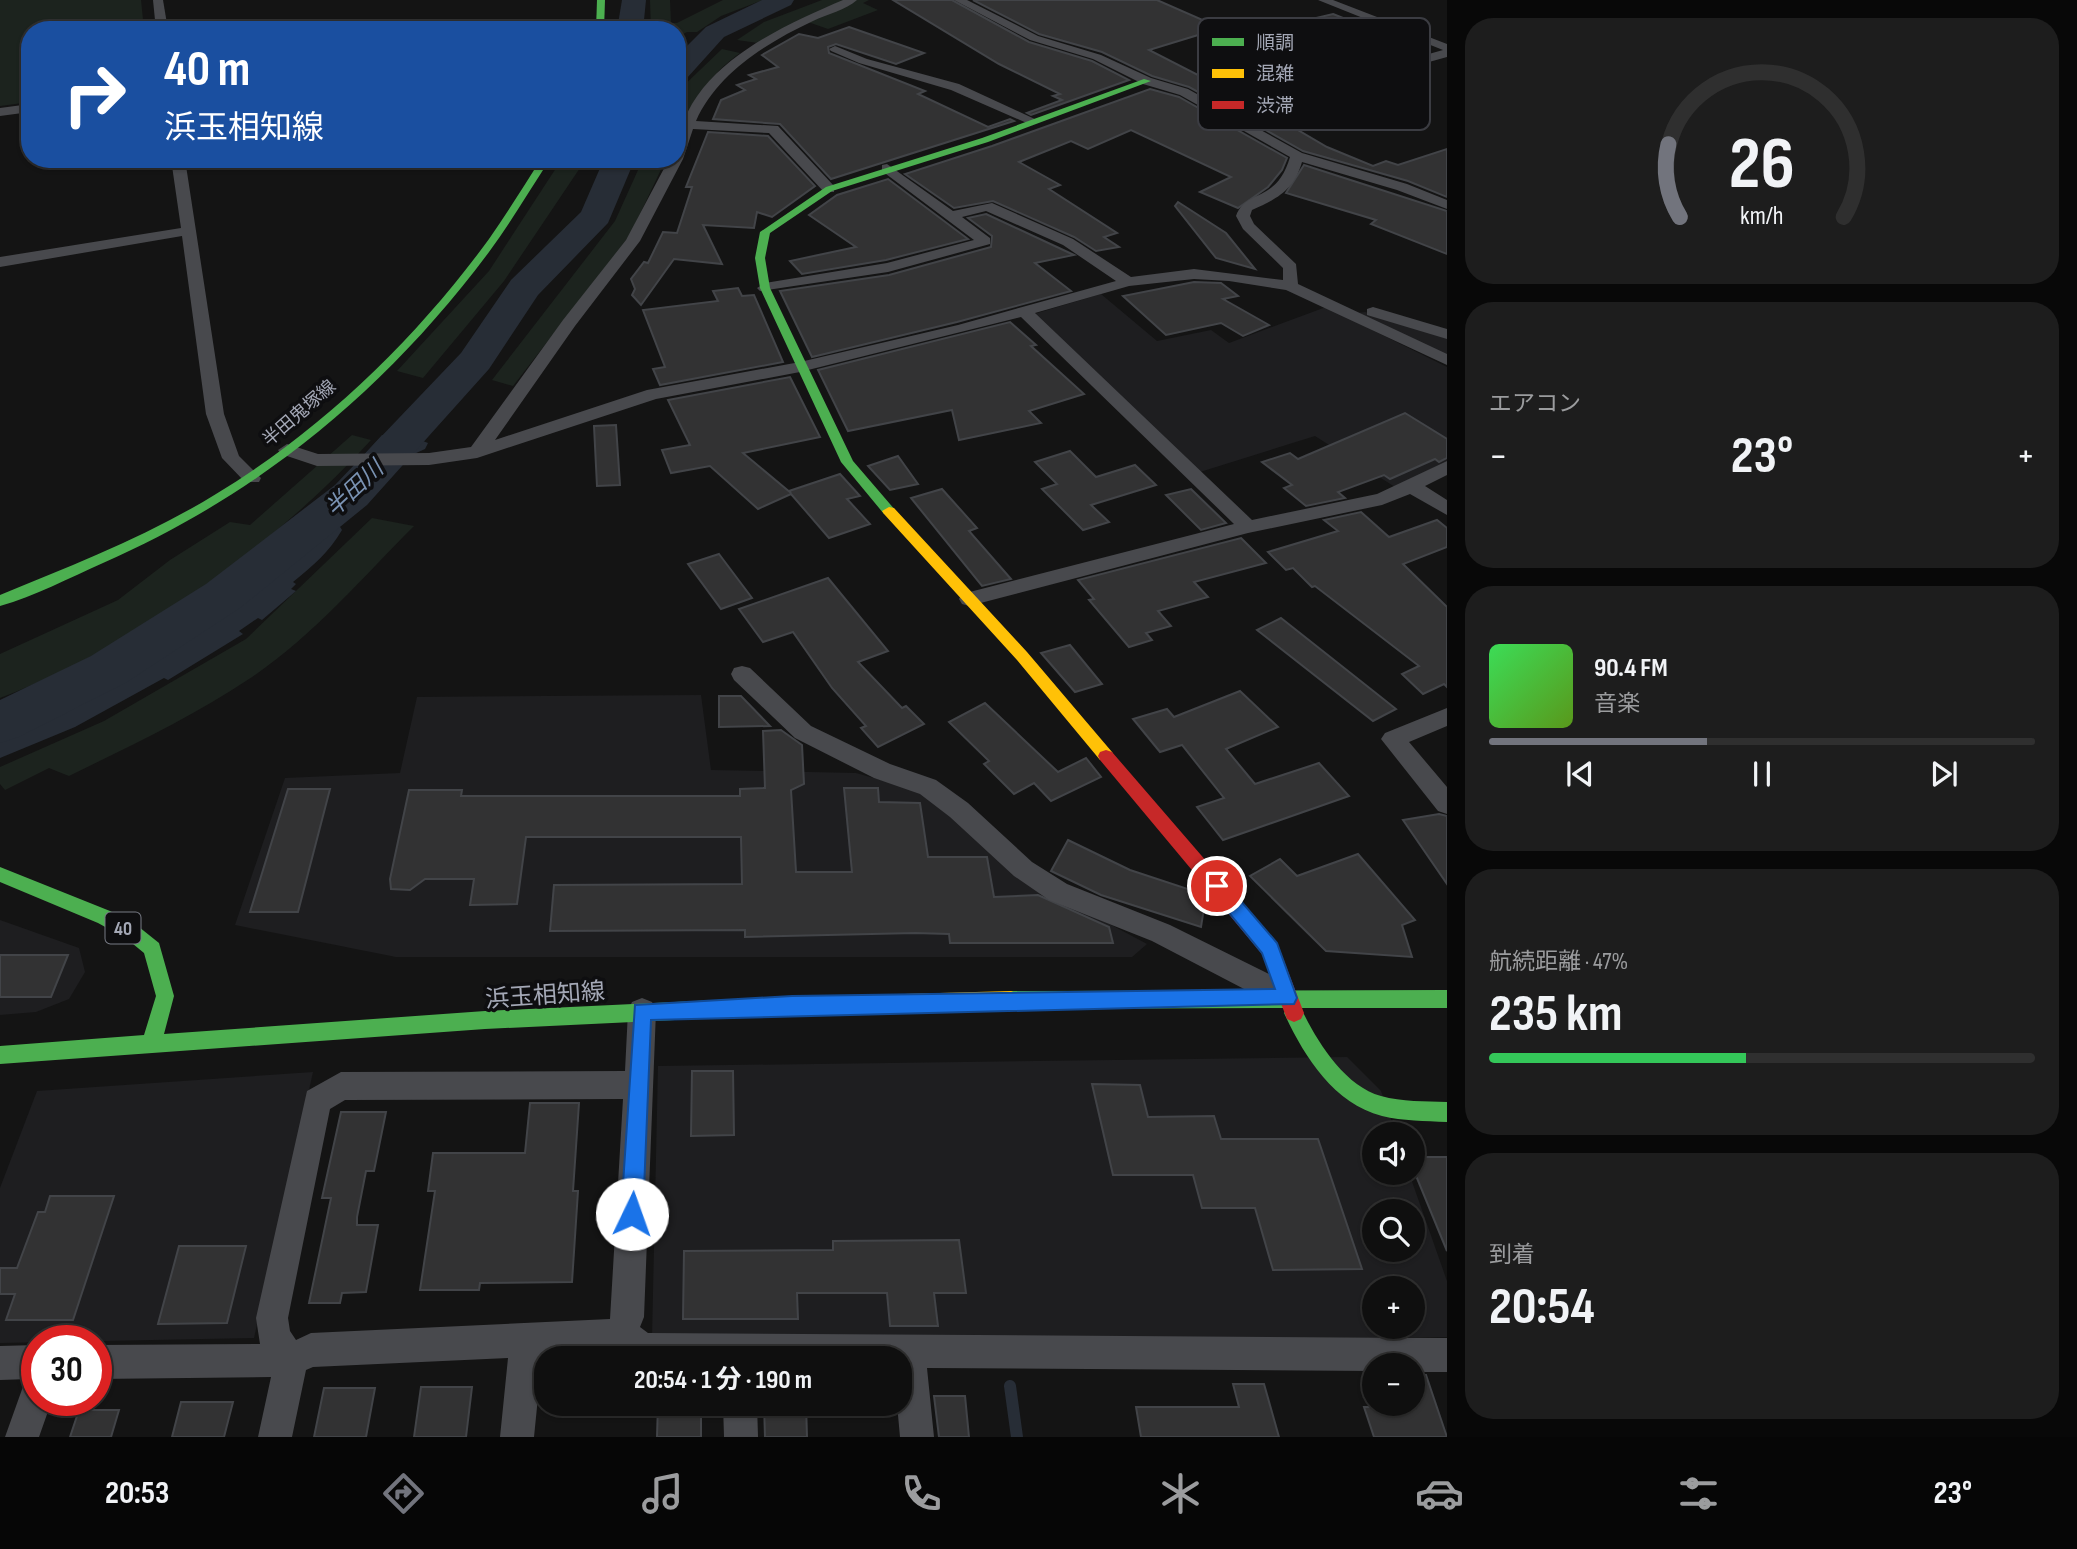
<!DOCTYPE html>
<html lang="ja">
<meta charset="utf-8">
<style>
body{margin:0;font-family:"Sofia Sans Condensed","Noto Sans JP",sans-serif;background:#1d1d1d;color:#f1f3f6;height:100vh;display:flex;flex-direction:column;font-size:26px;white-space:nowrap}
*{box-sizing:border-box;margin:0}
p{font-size:23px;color:#9b9c9e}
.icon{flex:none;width:38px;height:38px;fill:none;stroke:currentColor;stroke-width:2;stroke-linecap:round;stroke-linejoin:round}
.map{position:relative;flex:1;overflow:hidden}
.sheet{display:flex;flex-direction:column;gap:18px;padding:18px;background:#080808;width:630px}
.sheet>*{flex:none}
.banner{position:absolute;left:21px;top:21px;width:665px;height:147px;border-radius:28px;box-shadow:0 2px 5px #0004,0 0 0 2px #2f2f2f;background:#1a4fa0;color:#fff;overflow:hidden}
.tools{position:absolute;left:1362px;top:1122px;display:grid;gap:14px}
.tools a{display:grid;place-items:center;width:63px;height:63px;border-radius:50%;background:#0f0f0f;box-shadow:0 2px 5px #0004,0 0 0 2px #2f2f2f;font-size:35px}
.speed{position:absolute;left:21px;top:1325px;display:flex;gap:14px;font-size:35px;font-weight:700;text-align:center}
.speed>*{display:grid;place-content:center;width:91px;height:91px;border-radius:50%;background:#0f0f0f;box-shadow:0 2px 5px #0004,0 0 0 2px #2f2f2f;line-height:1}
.speed .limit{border:10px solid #d22;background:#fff;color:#111}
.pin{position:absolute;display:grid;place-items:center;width:60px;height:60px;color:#fff;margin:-30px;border:4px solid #fff;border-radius:50%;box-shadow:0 2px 7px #0007}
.me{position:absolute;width:77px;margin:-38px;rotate:3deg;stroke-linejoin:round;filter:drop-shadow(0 0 5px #0008)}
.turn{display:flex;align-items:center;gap:24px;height:147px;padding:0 28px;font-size:32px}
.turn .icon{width:91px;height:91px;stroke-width:2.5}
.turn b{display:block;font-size:49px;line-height:60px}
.big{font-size:52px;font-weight:700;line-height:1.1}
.sheet .tile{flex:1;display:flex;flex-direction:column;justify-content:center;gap:10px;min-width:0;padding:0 24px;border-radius:28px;background:#1d1d1d}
.sheet .dial{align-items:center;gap:0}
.dial svg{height:182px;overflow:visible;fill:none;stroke:#2f2f2f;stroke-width:7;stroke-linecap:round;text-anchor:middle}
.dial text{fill:#f1f3f6;stroke:none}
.song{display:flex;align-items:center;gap:21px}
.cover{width:84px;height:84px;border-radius:10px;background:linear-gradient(135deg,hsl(130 70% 55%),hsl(90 70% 35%))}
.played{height:7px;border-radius:4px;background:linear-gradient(90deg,#72747d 40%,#2f2f2f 40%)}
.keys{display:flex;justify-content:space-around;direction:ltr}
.heat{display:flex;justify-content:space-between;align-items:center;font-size:38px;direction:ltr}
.charge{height:10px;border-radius:5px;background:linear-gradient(90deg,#34c759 47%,#2f2f2f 0)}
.trip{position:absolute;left:534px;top:1346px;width:378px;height:70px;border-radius:28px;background:#0f0f0f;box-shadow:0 2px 5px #0004,0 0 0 2px #2f2f2f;font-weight:700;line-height:70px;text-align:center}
.tab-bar{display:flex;height:112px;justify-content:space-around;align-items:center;background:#060606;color:#9b9c9e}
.tab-bar .icon{width:49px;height:49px}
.tab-bar .on{color:#72747d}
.tab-bar b{font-size:32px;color:#f1f3f6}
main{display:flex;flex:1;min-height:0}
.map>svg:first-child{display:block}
.built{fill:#1e1e20;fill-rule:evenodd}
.green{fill:#1c231e}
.water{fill:#272d36}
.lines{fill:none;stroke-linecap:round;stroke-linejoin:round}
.stream{stroke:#272d36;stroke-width:12}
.river{fill:#272d36;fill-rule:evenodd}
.building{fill:#323233;stroke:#424448;stroke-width:2}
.street{fill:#48494d;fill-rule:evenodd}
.fast{fill:#4caf50;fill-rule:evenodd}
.slow{fill:#ffc107;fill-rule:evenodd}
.jam{fill:#c62828;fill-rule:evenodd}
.route{fill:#1a73e8;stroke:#114b97;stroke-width:2}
.labels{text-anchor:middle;stroke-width:7;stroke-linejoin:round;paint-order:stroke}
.far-street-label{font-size:18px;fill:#a4a8b6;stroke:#0e0e10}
.shield{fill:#0e0e10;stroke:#777a84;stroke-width:2}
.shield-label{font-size:19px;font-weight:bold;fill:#a4a8b6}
.water-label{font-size:23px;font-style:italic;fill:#7a92b2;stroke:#0e0e10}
.near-street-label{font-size:24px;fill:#a4a8b6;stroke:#0e0e10}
.key{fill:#0e0e10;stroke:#3b3c42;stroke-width:2}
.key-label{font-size:19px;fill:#a4a8b6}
</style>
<main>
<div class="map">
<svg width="1447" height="1437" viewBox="0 0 1447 1437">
<rect width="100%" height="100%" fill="#141414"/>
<g class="built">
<polygon points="1101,294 1157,341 1211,330 1229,343 1326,307 1447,367 1447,461 1395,487 1315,436 1200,472 1031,315"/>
<polygon points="1365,312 1447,337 1447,356 1357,313"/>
<polygon points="701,695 711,770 856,773 927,793 1027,880 1147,944 1132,957 396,957 235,925 285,778 400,773 417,697"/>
<polygon points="0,920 79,948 85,972 69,999 36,1012 0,1015"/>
<path d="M1347,1057l34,34 15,43h-22v38l35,1 38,108v56l-795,1 6,-272zM1374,1211h38v39h-38zM1374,1288h38v38h-38z"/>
<polygon points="313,1072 254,1338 0,1343 0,1188 37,1091"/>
</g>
<g class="green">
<polygon points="0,0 141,0 144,30 30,30 30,102 0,106"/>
<polygon points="650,0 670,0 671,23 677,23 723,0 763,0 721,16 697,32 687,32 677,37 677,30 651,30"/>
<polygon points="822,0 869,0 863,3 878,10 828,29 808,22 758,43 737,40 764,22"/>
<path d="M722,49l18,4c-30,21 -47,48 -63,81v-42z"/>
<polygon points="562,159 586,159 504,281 423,378 397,371 489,271"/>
<polygon points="643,159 666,159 630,235 513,386 492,380 615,221"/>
<path d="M352,435l19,5c-95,105 -239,208 -371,258v-44l118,-54 52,-40 60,-38 20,3z"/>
<path d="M372,518l42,8c-52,52 -103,112 -165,153 -57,38 -119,67 -180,97l-20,-8 -44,22 -5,-6v-17l104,-46 142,-82z"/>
</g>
<path class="water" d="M382,435l33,3 13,5 -3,6 -46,21 1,3 -6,2 -8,11 2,5 -15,14 -1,5 -7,1 -10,8 7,11c-12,21 -29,36 -49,52l3,2 -5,5 5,2 -34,29 -4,-2 -19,13 4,3 -75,46 -4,-2 -89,49 -75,31v-44l112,-40 87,-44 6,-10 26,-25 19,-26 70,-52 -1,-7 18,1 11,-21 -2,-3 2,-4 -7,-3z"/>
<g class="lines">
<polyline class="stream" points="1010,1386 1017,1437"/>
<g class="river">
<polygon points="622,0 646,0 643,30 617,30"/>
<polygon points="762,0 794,0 791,5 724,37 687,78 677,80 677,56 706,27"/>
<polygon points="604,159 635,159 608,223 538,295 489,369 367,505 240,608 127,682 19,737 0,743 0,700 91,656 206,584 335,485 461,353 511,280 581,212"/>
</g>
</g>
<g class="building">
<polygon points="893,0 952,0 1029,42 1092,61 1129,80 1031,115 1027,113 1062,100 1053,96 1060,94 999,64"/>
<polygon points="973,0 1157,0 1221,28 1149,50 1245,99 1220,104 1189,87 1152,76 1102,52 1039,34"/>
<polygon points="1333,14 1376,31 1361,35 1375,41 1291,65 1230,38"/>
<polygon points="849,27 924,53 896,64 836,44 828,47 829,53 925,91 918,94 988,127 1010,119 1014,121 831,179 780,124 713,119 721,100 745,90 737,85 756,79 749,75 778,67 762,55 799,34 818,38"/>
<polygon points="1150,89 1179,97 1287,158 1282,170 1268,187 1238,208 1200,192 1231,177 1131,130 1088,149 1071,141 1019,162 1060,185 1049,189 1117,233 1104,237 1119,247 1096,251 1074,237 993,201 954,208 905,174 992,146"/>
<polygon points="1262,109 1327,147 1373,166 1386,161 1398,165 1447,149 1447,197 1408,181 1303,151 1237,114"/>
<polygon points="708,132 768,136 815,186 772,217 757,212 754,228 703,225 722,264 674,259 641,305 632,295 635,289 631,279 644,262 648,263 663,232 677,233 692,187 686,187"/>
<polygon points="1304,165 1447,211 1447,254 1371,224 1376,220 1286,193"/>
<polygon points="888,179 968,239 886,260 802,274 790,261 856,247 809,215 837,195"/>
<polygon points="1178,202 1226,233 1255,269 1216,258 1175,206"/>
<polygon points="986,214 1074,255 1035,263 1071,291 957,322 812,357 780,291 889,275 991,247 992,236 968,218"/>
<polygon points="1194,282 1221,283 1238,296 1223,299 1269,325 1243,336 1221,323 1166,335 1123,296"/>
<polygon points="738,288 742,296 754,295 783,362 660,385 653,369 665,367 643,310 718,301 713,291"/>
<polygon points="1010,322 1036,345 1031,346 1084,394 1029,411 1041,423 959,440 952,410 848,431 818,370"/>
<polygon points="790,377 820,437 743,453 791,493 789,491 840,474 860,496 847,499 870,524 829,538 791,494 758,509 710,466 671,473 662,450 690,445 668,400"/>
<polygon points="1405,413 1447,439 1447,458 1439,462 1435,459 1390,479 1384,475 1338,492 1345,498 1306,506 1284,488 1292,485 1262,462 1290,453 1298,459"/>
<polygon points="616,425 620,485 597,486 594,426"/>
<polygon points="1070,451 1096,477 1135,465 1156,485 1091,505 1109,522 1083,530 1042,489 1057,484 1035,462"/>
<polygon points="898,456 918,484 890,490 868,466"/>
<polygon points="942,489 977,528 969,531 1011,579 982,586 911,498"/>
<polygon points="1191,489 1226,523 1201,530 1166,495"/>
<polygon points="1361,512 1389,537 1437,520 1447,528 1447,547 1403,564 1447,607 1447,687 1444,684 1423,694 1402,674 1419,666 1315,586 1312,587 1293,568 1286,570 1268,552 1338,531 1324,520"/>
<polygon points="1241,538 1266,563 1194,582 1208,597 1158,611 1171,626 1146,633 1152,640 1129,647 1089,600 1094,599 1078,580"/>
<polygon points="719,554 752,598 721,609 688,564"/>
<polygon points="828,578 888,651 858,662 902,708 906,706 924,724 878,747 861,728 866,726 832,688 793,632 763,642 739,609"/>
<polygon points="1281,618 1372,690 1396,709 1373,721 1257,630"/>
<polygon points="1070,645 1102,684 1075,692 1041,653"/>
<polygon points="1240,691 1278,727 1226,749 1255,784 1319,763 1349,796 1223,840 1197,807 1224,798 1182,745 1160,752 1133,719 1167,709 1174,717"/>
<polygon points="719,696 741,696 770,726 719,727"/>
<polygon points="985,703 1058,772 1086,758 1101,777 1051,801 1034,783 1014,794 984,764 989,761 949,722"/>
<polygon points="781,730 802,745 804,784 791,790 796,872 852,872 844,788 878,788 879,802 920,803 928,857 987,857 994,897 1038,895 1109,927 1113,943 950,943 949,934 915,933 745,937 745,930 550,931 554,885 742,884 741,837 526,837 517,904 470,905 474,879 425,879 410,890 391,889 390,879 409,790 462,790 461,796 740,796 740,789 765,788 763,731"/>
<polygon points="288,789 330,789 298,912 250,912"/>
<polygon points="1439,814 1447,816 1447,884 1403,820"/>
<polygon points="1068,840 1130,870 1197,892 1205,902 1201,927 1101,895 1051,871"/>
<polygon points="1358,854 1415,920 1402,925 1412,957 1326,951 1250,876 1280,859 1297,876"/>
<polygon points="0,955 68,955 51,997 0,997"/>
<polygon points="692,1071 733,1071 734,1135 691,1136"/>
<polygon points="1092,1084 1140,1085 1148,1117 1214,1116 1221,1139 1318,1139 1362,1269 1273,1270 1255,1208 1202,1208 1193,1175 1113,1175"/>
<polygon points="530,1103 579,1103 573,1191 578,1191 572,1282 480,1283 479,1290 420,1290 435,1191 428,1191 433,1153 525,1153"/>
<polygon points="341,1112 386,1112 374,1171 366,1171 357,1217 357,1225 378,1225 366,1292 342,1293 340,1303 309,1303 331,1198 322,1198"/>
<polygon points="1412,1157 1447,1157 1447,1251 1412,1166"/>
<polygon points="50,1196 114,1196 73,1320 6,1320 15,1294 0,1294 0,1268 17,1268 38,1212 45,1212"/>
<polygon points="959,1240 966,1293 934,1293 938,1326 890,1326 887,1293 797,1293 798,1319 683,1319 684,1251 833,1250 833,1241"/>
<polygon points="179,1246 246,1246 227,1323 158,1324"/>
<polygon points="1412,1375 1426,1375 1447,1437 1374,1437 1364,1407 1407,1407 1406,1404 1412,1404"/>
<polygon points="1233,1384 1264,1384 1279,1437 1141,1437 1136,1407 1239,1407"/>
<polygon points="421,1387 472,1387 466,1437 414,1437"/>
<polygon points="324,1388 375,1388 366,1437 314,1437"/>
<polygon points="934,1396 965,1396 969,1437 939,1437"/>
<polygon points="181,1402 233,1402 224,1437 172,1437"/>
<polygon points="658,1404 701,1404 701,1437 657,1437"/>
<polygon points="764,1404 806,1404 807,1437 765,1437"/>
<polygon points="79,1410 119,1410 111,1437 70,1437"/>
</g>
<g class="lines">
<g class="street">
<polygon points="153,0 163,0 168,30 156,30"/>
<path d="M843,0h14c-11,10 -30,14 -44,21 -45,21 -96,52 -117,100l82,5 56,60v6h-10l-55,-59 -76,-4 -10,30 -43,82 -65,85 -80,114 152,-50 153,-28 158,-37 158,-44 -53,-36 -77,-34 -24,6 28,21v6l-102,28 -128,19 -3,-3 8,-5 122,-20 87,-23 -92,-69v-6l5,-1 66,47 39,-8 81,36 58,38 63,-8 89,11v-12l-40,-39 -7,-13c10,-27 41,-13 54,-59l-110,-62 -37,-11 -50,-25 -63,-19 -76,-40h13l71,36 63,19 50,23 37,11 32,18 74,-15 149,-42 -125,-50h15l114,44v13l-147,41 -70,15 72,40 105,31 40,16v9l-50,-19 -95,-28c-8,28 -25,37 -50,48l-2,6 4,8 42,40 2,20 149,70v11l-161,-75 -57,-9 -35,-2 -65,7 -94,27 217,207 125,-26 70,-33v14l-22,11 22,14v15l-37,-21 -28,11 -134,28 -279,73 -7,-2 -3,-5 3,-5 272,-70 -213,-207 -221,55 -144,27 -179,59 -48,7 -112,1 -36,-12 -3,-4 9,-6 31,10 111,-1 42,-6 92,-127 63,-80 43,-81h8c0,-86 98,-130 166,-159z"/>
<polygon points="835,46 867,59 959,84 1039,121 1029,124 951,90 859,63 831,51 829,49"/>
<polygon points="30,104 30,112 0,116 0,108"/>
<polygon points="171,159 185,159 224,414 239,456 261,478 259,482 245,482 222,458 206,414 182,236 0,267 0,257 181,228"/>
<polygon points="1373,307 1447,329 1447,339 1367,315 1367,309"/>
<polygon points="742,666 750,668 811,726 890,764 936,780 968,803 1032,862 1067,884 1170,925 1289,984 1293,993 1289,1002 1279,1005 1269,1002 1152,941 1049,900 1014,876 950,817 920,794 874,778 795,738 734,680 731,674 734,668"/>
<polygon points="1447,708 1447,726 1409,742 1447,787 1447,814 1438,811 1381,739 1385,733"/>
<path d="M642,998l10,4 4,9 -12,306 -4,10 8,6 799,5v34h-35v-7h-38v6l-447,-3 7,69h-34l-3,-33h3v-46h-274l-9,-7 -14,4 -61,2 -8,80h-34l8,-79 -195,9 -7,3 -14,67h-34l13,-60 -175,2v-34l164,-1 -4,-26 51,-227 34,-19 284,-1 3,-60 4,-9zM623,1099l-13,220 -299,14 -15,7 -6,-9 -2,-13 42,-209 15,-9z"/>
<polygon points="37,1345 37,1400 52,1400 39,1437 5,1437 25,1381 30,1379 0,1380 0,1346"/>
<polygon points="723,1404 757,1404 758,1437 724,1437"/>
</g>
<g class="fast">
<polygon points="597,0 605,0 604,30 596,30"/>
<polygon points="1144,79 1151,81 988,142 832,191 770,233 765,258 770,288 853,461 896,511 894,514 884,514 841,462 760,288 755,258 760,232 826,187 982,138"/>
<path d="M541,159h9c-20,31 -39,63 -61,93 -103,138 -229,242 -386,311 -34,15 -68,33 -103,43v-11c73,-30 148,-59 216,-101 106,-64 200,-155 273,-255 18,-26 35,-53 52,-80z"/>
<polygon points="0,867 110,911 139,927 159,943 174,996 164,1034 485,1011 758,998 765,1001 768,1007 765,1013 758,1016 485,1029 0,1064 0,1046 144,1035 156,996 144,953 127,939 98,923 0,882"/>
<path d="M1447,990v18h-146c15,32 43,78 80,88 21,6 44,5 66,6v20c-22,-1 -44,-1 -65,-6 -49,-13 -78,-60 -98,-103l3,-5 -276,1 -7,-3 -3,-6 3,-6 7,-3z"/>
</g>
<g class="slow">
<polygon points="889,507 894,508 1027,652 1112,752 1114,756 1112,760 1100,760 1017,660 884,514 882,511"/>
<polygon points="1011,991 1018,994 1021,1000 1018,1006 1011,1009 758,1016 751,1013 748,1007 751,1001 758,998"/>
</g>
<polygon class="jam" points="1106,750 1112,752 1277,943 1304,1013 1301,1019 1294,1022 1287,1019 1262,954 1100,760 1098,756 1100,752"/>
</g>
<polygon class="route" points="1217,878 1223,880 1277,943 1297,998 1294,1004 651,1020 643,1214 640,1222 632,1225 625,1222 621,1214 635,1005 792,996 1275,989 1262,953 1211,891 1208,886"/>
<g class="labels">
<g class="far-street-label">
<text transform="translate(299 413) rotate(-41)" y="6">半田鬼塚線</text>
</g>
<rect class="shield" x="105.5" y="912.5" width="35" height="31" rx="5"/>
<g class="shield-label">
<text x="123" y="935">40</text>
</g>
<g class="water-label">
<text transform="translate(354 488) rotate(-43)" y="8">半田川</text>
</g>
<g class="near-street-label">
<text transform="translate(545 995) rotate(-4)" y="8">浜玉相知線</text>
</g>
</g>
<rect x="1198" y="18" width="232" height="112" rx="10" class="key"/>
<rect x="1212" y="38" width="32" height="8" fill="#4caf50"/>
<rect x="1212" y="69" width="32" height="9" fill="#ffc107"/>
<rect x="1212" y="101" width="32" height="8" fill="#c62828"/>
<g class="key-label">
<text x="1256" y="49">順調</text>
<text x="1256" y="80">混雑</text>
<text x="1256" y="112">渋滞</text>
</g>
</svg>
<div class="tools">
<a><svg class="icon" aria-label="sound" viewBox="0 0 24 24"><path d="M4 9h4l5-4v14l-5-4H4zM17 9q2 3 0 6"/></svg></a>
<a><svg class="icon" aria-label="search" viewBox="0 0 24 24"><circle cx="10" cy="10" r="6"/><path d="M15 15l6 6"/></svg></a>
<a>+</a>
<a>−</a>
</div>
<div class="speed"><div class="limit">30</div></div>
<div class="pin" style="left:1217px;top:886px;background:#d93025"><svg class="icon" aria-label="arrive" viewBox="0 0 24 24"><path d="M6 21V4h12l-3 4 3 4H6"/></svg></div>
<svg class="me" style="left:632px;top:1214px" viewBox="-20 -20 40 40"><circle r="19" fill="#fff"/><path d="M0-13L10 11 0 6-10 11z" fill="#1a73e8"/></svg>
<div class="trip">20:54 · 1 分 · 190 m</div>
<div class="banner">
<div class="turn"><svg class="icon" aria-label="right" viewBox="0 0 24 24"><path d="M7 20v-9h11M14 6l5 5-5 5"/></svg><div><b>40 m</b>浜玉相知線</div></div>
</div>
</div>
<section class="sheet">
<div class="tile dial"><svg viewBox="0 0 100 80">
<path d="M14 69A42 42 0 1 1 86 69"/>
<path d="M14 69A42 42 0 0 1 9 37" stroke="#72747d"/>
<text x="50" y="56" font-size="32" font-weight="700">26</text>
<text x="50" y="72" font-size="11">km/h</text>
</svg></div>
<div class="tile"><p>エアコン</p>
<div class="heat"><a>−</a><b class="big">23°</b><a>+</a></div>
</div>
<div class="tile">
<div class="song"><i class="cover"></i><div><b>90.4 FM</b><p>音楽</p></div></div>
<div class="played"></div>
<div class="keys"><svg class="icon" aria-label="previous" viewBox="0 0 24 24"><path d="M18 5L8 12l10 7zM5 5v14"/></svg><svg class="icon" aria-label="pause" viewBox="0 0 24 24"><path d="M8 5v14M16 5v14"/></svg><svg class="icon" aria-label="next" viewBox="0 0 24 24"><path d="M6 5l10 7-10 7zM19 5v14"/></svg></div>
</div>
<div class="tile"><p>航続距離 · 47%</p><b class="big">235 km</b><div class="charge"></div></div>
<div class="tile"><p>到着</p><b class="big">20:54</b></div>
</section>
</main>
<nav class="tab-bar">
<b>20:53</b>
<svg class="icon on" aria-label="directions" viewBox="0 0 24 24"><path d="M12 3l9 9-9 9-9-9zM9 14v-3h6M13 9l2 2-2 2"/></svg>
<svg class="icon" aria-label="music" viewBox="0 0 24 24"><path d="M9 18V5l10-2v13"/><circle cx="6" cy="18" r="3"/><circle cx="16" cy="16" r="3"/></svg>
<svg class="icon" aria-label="phone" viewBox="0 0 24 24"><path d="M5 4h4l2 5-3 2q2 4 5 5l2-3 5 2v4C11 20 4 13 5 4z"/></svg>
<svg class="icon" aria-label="climate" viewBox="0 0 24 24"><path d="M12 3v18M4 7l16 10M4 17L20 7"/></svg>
<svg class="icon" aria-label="car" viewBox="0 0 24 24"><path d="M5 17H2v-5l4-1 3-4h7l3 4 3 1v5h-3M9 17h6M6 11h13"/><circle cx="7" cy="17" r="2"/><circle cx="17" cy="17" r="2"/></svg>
<svg class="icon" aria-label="filters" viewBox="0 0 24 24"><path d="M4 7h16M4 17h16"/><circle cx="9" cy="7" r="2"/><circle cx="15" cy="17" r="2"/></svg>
<b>23°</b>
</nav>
